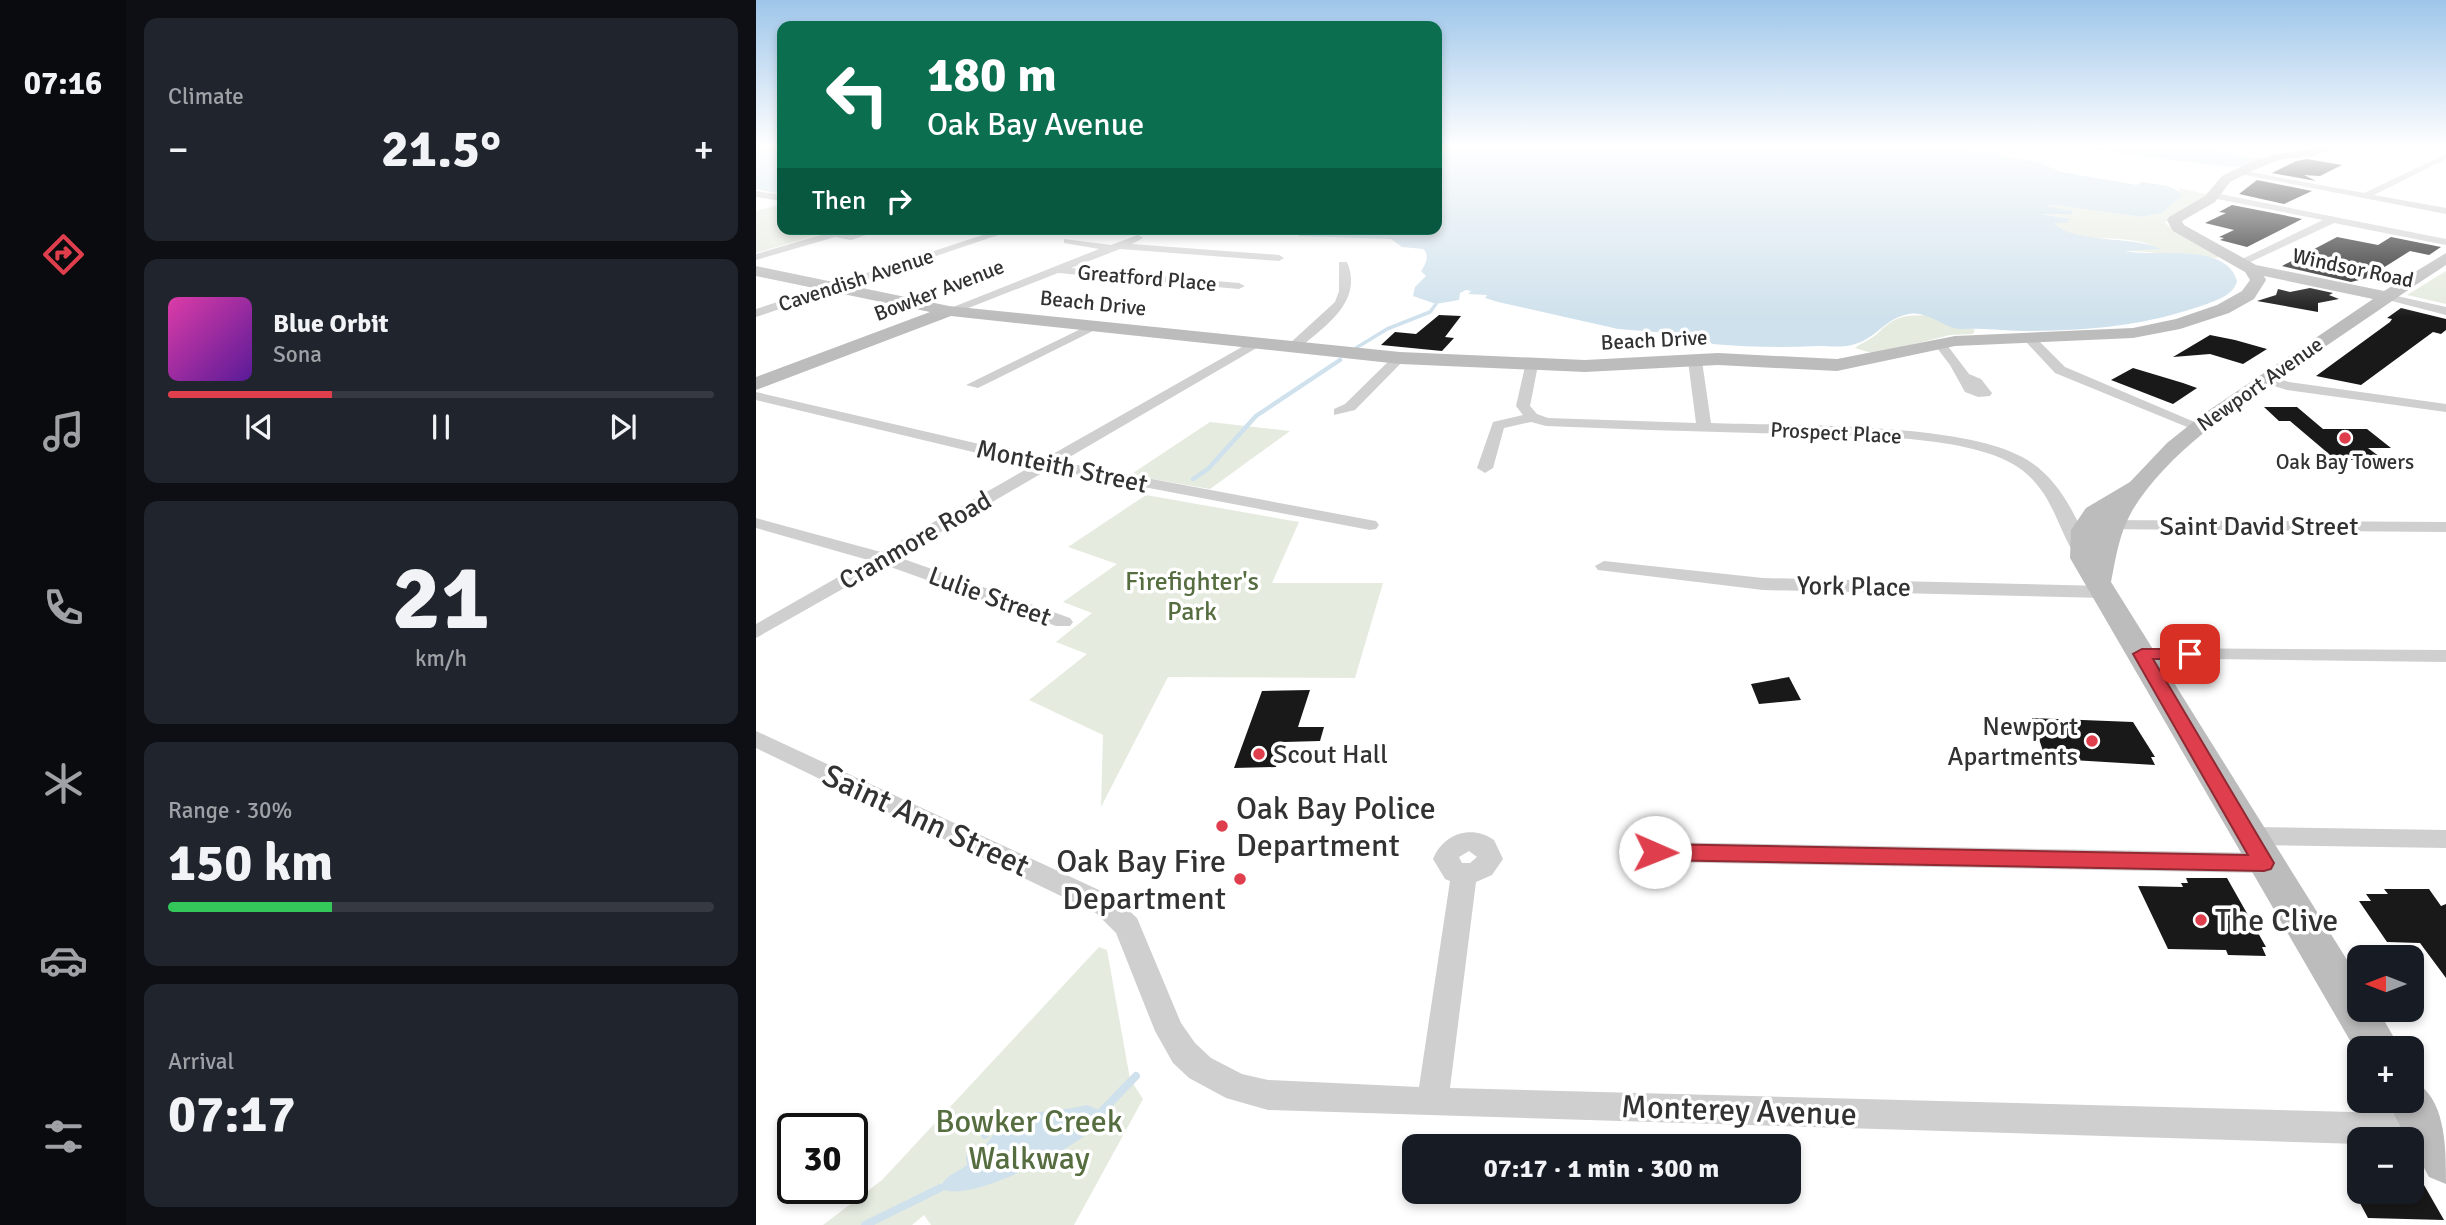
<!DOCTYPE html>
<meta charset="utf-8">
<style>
body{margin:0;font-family:Signika,sans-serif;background:#20242c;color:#f1f3f6;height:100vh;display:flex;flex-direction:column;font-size:26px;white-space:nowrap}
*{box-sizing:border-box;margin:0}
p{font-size:23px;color:#9ea1a6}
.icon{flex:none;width:38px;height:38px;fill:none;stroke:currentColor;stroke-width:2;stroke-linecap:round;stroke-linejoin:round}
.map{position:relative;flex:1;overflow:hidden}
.sheet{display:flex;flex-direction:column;gap:18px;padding:18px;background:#0d0f14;width:630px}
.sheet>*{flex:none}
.guide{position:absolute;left:21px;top:21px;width:665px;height:214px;border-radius:14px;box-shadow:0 4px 10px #0003;background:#0b6e4f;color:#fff;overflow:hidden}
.needle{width:46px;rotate:270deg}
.buttons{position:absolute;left:1591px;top:945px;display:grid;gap:14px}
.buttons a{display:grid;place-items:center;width:77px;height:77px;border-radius:14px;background:#171b24;box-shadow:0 4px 10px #0003;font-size:35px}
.speed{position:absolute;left:21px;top:1113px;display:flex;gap:14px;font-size:35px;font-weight:700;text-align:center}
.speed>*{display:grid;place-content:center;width:91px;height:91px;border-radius:50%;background:#171b24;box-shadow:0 4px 10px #0003;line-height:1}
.speed .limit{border:4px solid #111;border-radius:10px;background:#fff;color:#111}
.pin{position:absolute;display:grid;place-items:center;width:60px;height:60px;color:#fff;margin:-30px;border-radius:14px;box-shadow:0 4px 10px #0006}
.me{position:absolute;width:77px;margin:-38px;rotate:91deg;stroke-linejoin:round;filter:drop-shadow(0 0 5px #0008)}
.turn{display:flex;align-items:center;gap:24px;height:147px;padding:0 35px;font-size:32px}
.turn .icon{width:91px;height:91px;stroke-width:2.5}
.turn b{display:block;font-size:49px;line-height:60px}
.then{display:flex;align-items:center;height:66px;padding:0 35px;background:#0003;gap:14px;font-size:26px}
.big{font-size:52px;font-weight:800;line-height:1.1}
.sheet .tile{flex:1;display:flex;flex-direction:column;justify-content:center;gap:10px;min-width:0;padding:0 24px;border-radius:14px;background:#20242c}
.sheet .dial{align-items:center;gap:0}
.dial b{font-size:91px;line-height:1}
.song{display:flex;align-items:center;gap:21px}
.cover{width:84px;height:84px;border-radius:10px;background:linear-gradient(135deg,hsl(320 70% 55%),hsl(270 70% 35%))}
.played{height:7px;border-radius:4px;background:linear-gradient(90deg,#df3f4d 30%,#363941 30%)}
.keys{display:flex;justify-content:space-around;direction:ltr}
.heat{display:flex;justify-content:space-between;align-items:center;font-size:38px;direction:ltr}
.charge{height:10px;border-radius:5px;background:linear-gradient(90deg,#34c759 30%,#363941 0)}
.trip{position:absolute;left:646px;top:1134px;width:399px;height:70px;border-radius:14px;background:#171b24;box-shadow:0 4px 10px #0003;font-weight:800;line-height:70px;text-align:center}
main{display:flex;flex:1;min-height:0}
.tabs{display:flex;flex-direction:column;width:126px;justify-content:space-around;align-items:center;background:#090b0e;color:#9ea1a6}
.tabs .icon{width:49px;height:49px}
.tabs .current{color:#df3f4d}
.tabs b{font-size:32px;color:#f1f3f6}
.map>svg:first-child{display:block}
.green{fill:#e5ebdf}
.water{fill:#cfe1ec}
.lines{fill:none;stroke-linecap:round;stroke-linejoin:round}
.stream-far2{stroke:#cfe1ec;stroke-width:3.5}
.stream-far1{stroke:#cfe1ec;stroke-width:4.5}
.stream{stroke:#cfe1ec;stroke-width:8}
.building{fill:#191919}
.street{fill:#cfcfcf;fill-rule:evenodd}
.secondary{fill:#bcbcbc;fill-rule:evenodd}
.route{fill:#df3f4d;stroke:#912932;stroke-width:2}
.poi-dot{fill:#df3f4d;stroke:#fff;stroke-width:2.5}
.labels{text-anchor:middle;stroke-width:7;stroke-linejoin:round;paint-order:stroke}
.far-street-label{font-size:21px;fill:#323232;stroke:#fff}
.far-poi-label{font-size:21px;fill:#323232;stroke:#fff}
.street-label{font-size:26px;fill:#323232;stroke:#fff}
.park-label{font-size:26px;fill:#566d40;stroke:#fff}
.poi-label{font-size:26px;fill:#323232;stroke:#fff;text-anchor:end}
.near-poi-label{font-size:32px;fill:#323232;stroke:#fff;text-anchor:start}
.near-street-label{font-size:32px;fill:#323232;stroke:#fff}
.near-park-label{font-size:32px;fill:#566d40;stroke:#fff}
</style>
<main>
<nav class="tabs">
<b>07:16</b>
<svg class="icon current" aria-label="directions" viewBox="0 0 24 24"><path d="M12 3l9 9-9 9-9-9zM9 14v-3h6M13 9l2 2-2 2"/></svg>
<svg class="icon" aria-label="music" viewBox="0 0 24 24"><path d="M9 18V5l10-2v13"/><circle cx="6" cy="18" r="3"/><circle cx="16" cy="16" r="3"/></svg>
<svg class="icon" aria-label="phone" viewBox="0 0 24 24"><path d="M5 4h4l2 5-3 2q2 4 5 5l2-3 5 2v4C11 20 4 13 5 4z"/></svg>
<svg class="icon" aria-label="climate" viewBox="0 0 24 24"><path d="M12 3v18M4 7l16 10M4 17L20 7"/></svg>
<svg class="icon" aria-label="car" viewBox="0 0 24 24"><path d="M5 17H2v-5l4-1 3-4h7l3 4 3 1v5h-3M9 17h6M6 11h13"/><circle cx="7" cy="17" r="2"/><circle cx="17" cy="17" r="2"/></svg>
<svg class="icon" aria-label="filters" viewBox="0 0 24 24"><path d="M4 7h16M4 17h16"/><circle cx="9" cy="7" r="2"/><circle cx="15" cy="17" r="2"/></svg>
</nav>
<section class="sheet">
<div class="tile"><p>Climate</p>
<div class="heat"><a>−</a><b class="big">21.5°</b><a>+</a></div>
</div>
<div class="tile">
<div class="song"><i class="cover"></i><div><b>Blue Orbit</b><p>Sona</p></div></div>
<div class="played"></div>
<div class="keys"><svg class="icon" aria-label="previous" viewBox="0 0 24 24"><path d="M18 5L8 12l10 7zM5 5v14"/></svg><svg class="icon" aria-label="pause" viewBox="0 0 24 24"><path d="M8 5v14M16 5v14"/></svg><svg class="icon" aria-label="next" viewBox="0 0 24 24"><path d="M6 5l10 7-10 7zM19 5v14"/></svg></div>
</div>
<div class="tile dial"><b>21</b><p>km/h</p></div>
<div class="tile"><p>Range · 30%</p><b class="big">150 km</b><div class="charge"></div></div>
<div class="tile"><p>Arrival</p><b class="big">07:17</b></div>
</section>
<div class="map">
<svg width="1690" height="1225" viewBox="0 0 1690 1225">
<rect width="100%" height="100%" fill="#fff"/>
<g class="green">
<path d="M1423,188l31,7 -45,27 1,2 53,32 -2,2 -96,-8 37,-1c-28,-19 -85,-1 -104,-26h12l1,-5 -28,-5 33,1 -26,-8 9,-1 87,12 20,-4 19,-16z"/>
<polygon points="26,204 26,229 83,229 0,253 0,211"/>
<polygon points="1690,271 1690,304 1651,295"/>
<path d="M1175,315l44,15 -2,4 -23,1 -75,19 -20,-6c7,-6 18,-9 24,-16 19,-18 25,-16 52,-17z"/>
<polygon points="454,422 534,431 454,489 374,475"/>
<polygon points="390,495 543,522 516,583 627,583 599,678 412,677 345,807 347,735 273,700 331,654 300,642 336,613 307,602 361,564 312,547"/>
<polygon points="343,947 351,950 374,1079 387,1099 318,1225 175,1225 168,1215 156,1225 67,1225 126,1180"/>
</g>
<g class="water">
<polygon points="0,147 26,147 26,194 0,189"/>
<path d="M681,147h521l82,16 22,9 75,13 5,-3 26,4 12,6 1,5 -19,16 -20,4 -87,-12 -9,1 27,5 -1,3h-30l29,5 -5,2 2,2h-14c18,21 78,12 107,26l-36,2c30,7 101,-10 112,30 -3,13 -17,18 -33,24 -60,21 -116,26 -181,26 -20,0 -39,-3 -58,-2 -19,2 -36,-19 -56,-15 -24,4 -32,24 -54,30 -11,4 -25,2 -37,2 -36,2 -71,1 -106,-2l-7,-8 -87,-7 -120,-27 -13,-4 2,-3 -19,-1 3,-3 -5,-1 -6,3 -1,7 -23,4 -23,-8 2,-9 11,-11 -5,-5c5,-6 9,-17 2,-22l-21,-2 -11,-8 -92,-3 -2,-7h140z"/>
<polygon points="1316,147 1464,147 1467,153 1506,159 1486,167 1465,166"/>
<path d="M331,1105l15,6c-3,6 -5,14 -10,19 -22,20 -126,76 -152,58 6,-15 21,-16 32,-27 10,-9 17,-23 28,-33 26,-21 56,-15 87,-23z"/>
</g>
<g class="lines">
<polyline class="stream-far2" points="600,348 631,329 674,312 680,304"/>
<polyline class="stream-far1" points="437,479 452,469 500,416 584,360"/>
<g class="stream">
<polyline points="346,1111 380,1076"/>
<polyline points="229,1135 242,1121"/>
<polyline points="214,1157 215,1163"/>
<polyline points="109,1225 184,1188"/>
</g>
</g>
<g class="building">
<polygon points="1551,159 1586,165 1564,176 1548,175 1560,181 1516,173 1540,161"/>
<polygon points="1501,180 1556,191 1528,204 1483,194"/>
<polygon points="1476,205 1512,212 1546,219 1491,247 1464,240 1468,238 1463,237 1478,230 1449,223 1470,213 1463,212"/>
<polygon points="1581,237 1622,245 1635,237 1685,247 1673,255 1654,251 1611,278 1595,282 1526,266"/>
<polygon points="1554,288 1577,293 1573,295 1583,299 1562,303 1562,312 1501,301 1520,295 1522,289 1534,292"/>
<polygon points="1645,308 1690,319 1690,330 1685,334 1677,332 1605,385 1560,376 1634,322 1636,319 1631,318"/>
<polygon points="683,315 705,316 689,337 698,338 686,351 625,345 639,332 660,334"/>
<polygon points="1454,335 1479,340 1511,349 1487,364 1454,354 1417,357"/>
<polygon points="1377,368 1427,383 1441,388 1417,404 1355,380"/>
<polygon points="1508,407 1541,407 1567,429 1611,429 1635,448 1612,448 1628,460 1580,460 1534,421 1523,421"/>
<polygon points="1033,677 1045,700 1003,704 995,684"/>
<polygon points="554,690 542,727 568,727 564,741 528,742 520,767 478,768 506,691"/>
<polygon points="1276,718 1377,722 1399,757 1395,757 1399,765 1316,760 1317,762 1294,761 1288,754"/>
<polygon points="1430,878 1471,878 1510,947 1506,947 1510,956 1472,955 1470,950 1412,949 1382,886 1427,887 1425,883 1432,883"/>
<polygon points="1628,889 1673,889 1685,906 1690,904 1690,978 1664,943 1631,942 1603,901 1615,901 1610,894 1632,894"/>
<polygon points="1656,1164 1688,1220 1612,1218 1598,1192 1656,1192"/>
</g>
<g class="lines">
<g class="street">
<polygon points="1690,154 1690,159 1618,195 1690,208 1690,214 1479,173 1483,170 1608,193"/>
<polygon points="0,191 26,195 26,201 0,197"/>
<polygon points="1459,193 1690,239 1690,245 1578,223 1486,266 1482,265 1482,261 1567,220 1456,198"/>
<polygon points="85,229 102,229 90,234 128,229 95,240 79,237 0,260 0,254"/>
<polygon points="236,232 245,234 0,317 0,309"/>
<polygon points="382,235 387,238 376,244 523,255 528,258 523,261 364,249 315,268 483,283 489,286 483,289 302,273 197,314 187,311 343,249 308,243 308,239 355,245"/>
<path d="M583,262h8c17,40 -23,65 -50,88h-8v-6l46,-42 4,-11z"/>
<polygon points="1632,294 1690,307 1690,315 1628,299 1626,297"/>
<polygon points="335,324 345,327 222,388 210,385"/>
<polygon points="1271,337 1279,337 1309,367 1448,426 1446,429 1436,429 1299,373 1271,343"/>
<polygon points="500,339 506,343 504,346 305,462 614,520 620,521 623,525 620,529 614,530 293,469 142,557 314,618 317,622 314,626 300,626 129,565 0,638 0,624 112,560 0,528 0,518 125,552 276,466 0,400 0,392 288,459"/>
<polygon points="1180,341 1188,341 1213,374 1225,379 1236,393 1234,396 1222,397 1209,392 1194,365 1178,344"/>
<polygon points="639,355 650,358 599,410 578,415 578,409 589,404"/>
<path d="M939,357l7,4 9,62c75,3 264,-2 321,40 29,20 46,56 58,88l-3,4h-12c-19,-30 -22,-61 -53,-85 -51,-40 -202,-34 -268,-37 -69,-2 -139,-4 -208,-7l-15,-4 -27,6 -11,40 -8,5 -8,-5 16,-46 30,-7 -7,-9 10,-44 12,3 -8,41 7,8 11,4 148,5 -8,-62z"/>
<polygon points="1510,375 1533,382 1690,404 1690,412 1531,390 1505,382 1505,376"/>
<polygon points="1345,520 1690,522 1690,532 1339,529 1336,525"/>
<polygon points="848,561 1007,578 1348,586 1357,592 1348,598 1007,590 842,570 839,566"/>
<polygon points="1386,648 1690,650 1690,662 1379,658 1376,654 1379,650"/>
<path d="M0,731l358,166 23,21 44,105 14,20 16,15 31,16 26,6 151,7 31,-206 -5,-2 -12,-20c10,-25 38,-35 61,-19l9,19 -11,16 -16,7 -26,206 977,26 11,5 5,11 -5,11 -11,5 -15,-1v-6h-53v5l-1091,-34 -42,-12 -37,-20 -16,-15 -18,-32 -39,-98 -20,-20 -340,-165zM713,851l8,6 -7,6h-8l-3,-6z"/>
<polygon points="1494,827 1690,830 1690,848 1494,845 1485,843 1482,836 1485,829"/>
<polygon points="899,842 1508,853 1517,856 1521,863 1517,870 1508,873 899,862 890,859 886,852 890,845"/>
</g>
<g class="secondary">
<path d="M1564,147h17l-24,9 -35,4 -28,12 -20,10 -15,20 -33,19 2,4 72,40 128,26 62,-38v12c-48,31 -94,64 -142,96 -60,42 -133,86 -172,150 -13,23 -16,46 -21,71l248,397v31h19l22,38h-41v8l-289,-498 1,-28 15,-22 44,-26 37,-39 35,-28 171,-116 -109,-23 2,4 -12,19 -25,14 -49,16 -47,9 -178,8 -118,25 -119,-6 -133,7 -185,-8 -449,-48 -195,74v-13l174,-65 -174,-36v-10l193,40 451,46 185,8 133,-7 119,6 118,-23 178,-8 43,-9 41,-14 25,-14 8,-11 -5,-8 -72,-41 -6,-11 2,-3 36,-21 17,-20 20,-10 30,-11z"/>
<path d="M1656,1080c34,17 34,66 34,104l-17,-7 -17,-31v-7h-5l-20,-38h25z"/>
</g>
</g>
<linearGradient id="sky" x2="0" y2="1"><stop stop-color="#9ec6ea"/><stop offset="0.46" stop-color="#fff"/><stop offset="1" stop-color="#fff" stop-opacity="0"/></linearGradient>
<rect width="1690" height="318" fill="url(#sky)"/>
<polygon class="route" points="1386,649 1434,649 1443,654 1434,659 1397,659 1515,858 1518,863 1515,869 1508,871 899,860 892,858 889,852 892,847 899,844 1492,855 1377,654"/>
<g class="poi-dot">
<circle cx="1589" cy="438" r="7"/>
<circle cx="1336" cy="741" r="7"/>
<circle cx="503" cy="754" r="7"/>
<circle cx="466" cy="826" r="7"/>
<circle cx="484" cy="879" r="7"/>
<circle cx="1445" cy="920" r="7"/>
</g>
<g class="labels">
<g class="far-street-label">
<text transform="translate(1597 268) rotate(12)" y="7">Windsor Road</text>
<text transform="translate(391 278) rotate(5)" y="7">Greatford Place</text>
<text transform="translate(100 280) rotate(-18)" y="7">Cavendish Avenue</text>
<text transform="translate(183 290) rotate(-21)" y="7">Bowker Avenue</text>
<text transform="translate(337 303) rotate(6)" y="7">Beach Drive</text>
<text transform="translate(898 340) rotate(-3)" y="7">Beach Drive</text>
<text transform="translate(1504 384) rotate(-35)" y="7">Newport Avenue</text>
<text transform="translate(1080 433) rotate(3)" y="7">Prospect Place</text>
</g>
<g class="far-poi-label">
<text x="1589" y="469">Oak Bay Towers</text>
</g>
<g class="street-label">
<text transform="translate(306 466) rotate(12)" y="9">Monteith Street</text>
<text x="1503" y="535">Saint David Street</text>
<text transform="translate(159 540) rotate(-30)" y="9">Cranmore Road</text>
<text transform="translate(1098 586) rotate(1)" y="9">York Place</text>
<text transform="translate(234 596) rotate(20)" y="9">Lulie Street</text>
</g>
<g class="park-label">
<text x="436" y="590">Firefighter's<tspan x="436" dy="30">Park</tspan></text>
</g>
<g class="poi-label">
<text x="1322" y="735">Newport<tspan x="1322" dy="30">Apartments</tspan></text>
<text x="517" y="763" text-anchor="start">Scout Hall</text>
</g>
<g class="near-poi-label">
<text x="480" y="819">Oak Bay Police<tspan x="480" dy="37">Department</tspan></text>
<text x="470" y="872" text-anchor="end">Oak Bay Fire<tspan x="470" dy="37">Department</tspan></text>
<text x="1459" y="931">The Clive</text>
</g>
<g class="near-street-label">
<text transform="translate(170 820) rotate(25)" y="11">Saint Ann Street</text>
<text transform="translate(983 1110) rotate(2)" y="11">Monterey Avenue</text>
</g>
<g class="near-park-label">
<text x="273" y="1132">Bowker Creek<tspan x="273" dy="37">Walkway</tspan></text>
</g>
</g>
</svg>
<div class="buttons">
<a><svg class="needle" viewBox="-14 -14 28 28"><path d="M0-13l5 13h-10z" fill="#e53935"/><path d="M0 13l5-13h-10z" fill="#9ea1a6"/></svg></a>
<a>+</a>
<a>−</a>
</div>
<div class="speed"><div class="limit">30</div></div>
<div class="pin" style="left:1434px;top:654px;background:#d93025"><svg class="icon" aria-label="arrive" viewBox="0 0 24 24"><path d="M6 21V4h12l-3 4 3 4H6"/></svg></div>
<svg class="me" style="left:899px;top:852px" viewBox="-20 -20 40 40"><circle r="19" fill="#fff"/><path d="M0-13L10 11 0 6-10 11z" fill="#df3f4d"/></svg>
<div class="trip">07:17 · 1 min · 300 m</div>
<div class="guide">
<div class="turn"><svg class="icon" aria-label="left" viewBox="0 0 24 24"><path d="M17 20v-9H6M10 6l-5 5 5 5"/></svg><div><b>180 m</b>Oak Bay Avenue</div></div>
<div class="then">Then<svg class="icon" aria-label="right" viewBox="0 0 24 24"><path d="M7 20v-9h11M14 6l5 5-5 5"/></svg></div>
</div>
</div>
</main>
